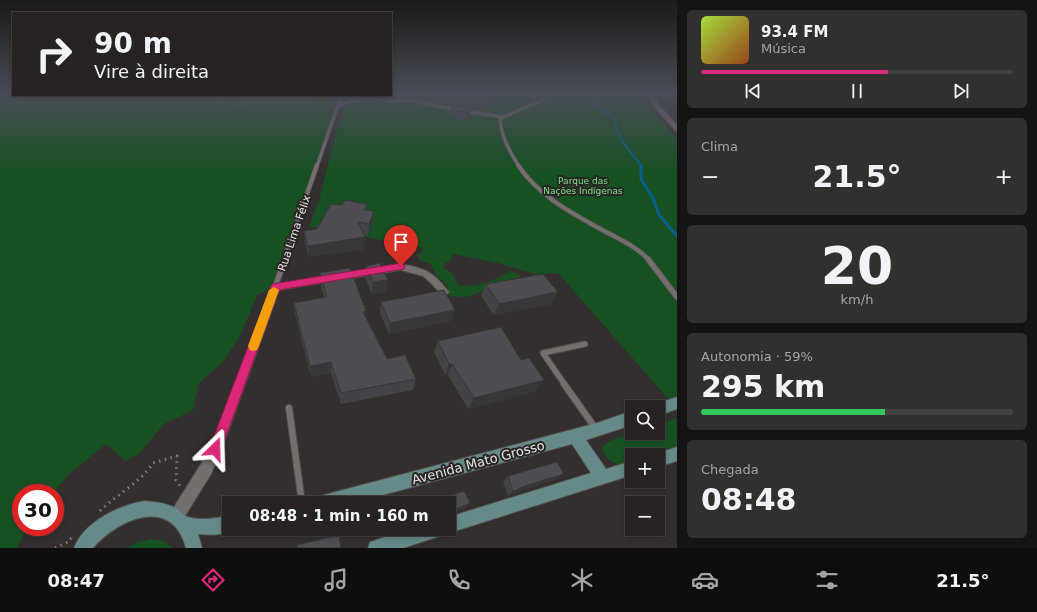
<!DOCTYPE html>
<html lang="pt">
<meta charset="utf-8">
<style>
body{margin:0;font-family:"DejaVu Sans",sans-serif;background:#322f2f;color:#f1f3f6;height:100vh;display:flex;flex-direction:column;font-size:15px;white-space:nowrap}
*{box-sizing:border-box;margin:0}
p{font-size:13px;color:#a4a4a5}
.icon{flex:none;width:22px;height:22px;fill:none;stroke:currentColor;stroke-width:2;stroke-linecap:round;stroke-linejoin:round}
.map{position:relative;flex:1;overflow:hidden}
.side{display:flex;flex-direction:column;gap:10px;padding:10px;background:#151313;width:360px}
.side>*{flex:none}
.guide{position:absolute;left:12px;top:12px;width:380px;height:84px;border-radius:0px;box-shadow:0 2px 6px #0003,0 0 0 1px #424040;background:#262322;color:#f1f3f6;overflow:hidden}
.buttons{position:absolute;left:625px;top:400px;display:grid;gap:8px}
.buttons a{display:grid;place-items:center;width:40px;height:40px;border-radius:0px;background:#262322;box-shadow:0 2px 6px #0003,0 0 0 1px #424040;font-size:20px}
.speed{position:absolute;left:12px;top:484px;display:flex;gap:8px;font-size:20px;font-weight:700;text-align:center}
.speed>*{display:grid;place-content:center;width:52px;height:52px;border-radius:50%;background:#262322;box-shadow:0 2px 6px #0003,0 0 0 1px #424040;line-height:1}
.speed .limit{border:6px solid #d22;background:#fff;color:#111}
.pin{position:absolute;display:grid;place-items:center;width:34px;height:34px;color:#fff;margin:-41px -17px;border-radius:50% 50% 50% 0;rotate:-45deg;box-shadow:0 0 4px #0007}
.pin .icon{rotate:45deg}
.me{position:absolute;width:44px;margin:-22px;rotate:22deg;stroke-linejoin:round;filter:drop-shadow(0 0 3px #0008)}
.turn{display:flex;align-items:center;gap:14px;height:84px;padding:0 16px;font-size:18px}
.turn .icon{width:52px;height:52px;stroke-width:2.5}
.turn b{display:block;font-size:28px;line-height:34px}
.big{font-size:30px;font-weight:700;line-height:1.1}
.side .card{flex:1;display:flex;flex-direction:column;justify-content:center;gap:6px;min-width:0;padding:0 14px;border-radius:6px;background:#322f2f}
.side .dial{align-items:center;gap:0}
.dial b{font-size:52px;line-height:1}
.song{display:flex;align-items:center;gap:12px}
.cover{width:48px;height:48px;border-radius:6px;background:linear-gradient(135deg,hsl(80 70% 55%),hsl(20 70% 35%))}
.played{height:4px;border-radius:2px;background:linear-gradient(90deg,#db2777 60%,#424040 60%)}
.keys{display:flex;justify-content:space-around;direction:ltr}
.heat{display:flex;justify-content:space-between;align-items:center;font-size:22px;direction:ltr}
.charge{height:6px;border-radius:3px;background:linear-gradient(90deg,#34c759 59%,#424040 0)}
.trip{position:absolute;left:222px;top:496px;width:234px;height:40px;border-radius:0px;background:#262322;box-shadow:0 2px 6px #0003,0 0 0 1px #424040;font-weight:700;line-height:40px;text-align:center}
.dock{display:flex;height:64px;justify-content:space-around;align-items:center;background:#0f0e0e;color:#a4a4a5}
.dock .icon{width:28px;height:28px}
.dock .selected{color:#db2777}
.dock b{font-size:18px;color:#f1f3f6}
main{display:flex;flex:1;min-height:0}
.map>svg:first-child{display:block}
.green{fill:#175122}
.lines{fill:none;stroke-linecap:round;stroke-linejoin:round}
.stream-far1{stroke:#05608d;stroke-width:2}
.stream{stroke:#05608d;stroke-width:3}
.service-far3-casing{stroke:#504d4b;stroke-width:4.5}
.service-far2-casing{stroke:#504d4b;stroke-width:5.5}
.service-far1-casing{stroke:#504d4b;stroke-width:7}
.service-casing{stroke:#504d4b;stroke-width:8}
.minor-casing{stroke:#504d4b;stroke-width:2}
.tertiary-casing{stroke:#504d4b;stroke-width:2}
.secondary-casing{stroke:#504d4b;stroke-width:2}
.path-far1{stroke:#807c7b;stroke-width:1.5;stroke-dasharray:0.5 2;stroke-linecap:butt}
.path{stroke:#807c7b;stroke-width:3;stroke-dasharray:1.5 4.5;stroke-linecap:butt}
.service-far3{stroke:#736f6d;stroke-width:3}
.service-far2{stroke:#736f6d;stroke-width:4}
.service-far1{stroke:#736f6d;stroke-width:5}
.service{stroke:#736f6d;stroke-width:6}
.minor{fill:#736f6d;fill-rule:evenodd}
.tertiary{fill:#736f6d;fill-rule:evenodd}
.secondary{fill:#668989;fill-rule:evenodd}
.wall{fill:#434246}
.shaded-wall{fill:#373639}
.building{fill:#4e4d51;stroke:#373639}
.route{fill:#db2777;stroke:#8e194d}
.slow{fill:#f59e0b}
.labels{text-anchor:middle;stroke-width:4;stroke-linejoin:round;paint-order:stroke}
.far-park-label{font-size:9px;fill:#7ce48a;stroke:#292624}
.street-label{font-size:11px;fill:#e5e3e2;stroke:#292624}
.near-street-label{font-size:13px;fill:#e5e3e2;stroke:#292624}
</style>
<main>
<div class="map">
<svg width="677" height="548" viewBox="0 0 677 548">
<rect width="100%" height="100%" fill="#332f2e"/>
<g class="green">
<polygon points="0,94 317,95 314,97 328,96 335,99 334,102 336,107 274,286 257,295 241,334 224,361 199,383 193,410 164,424 139,454 125,461 106,444 69,474 53,493 21,493 21,527 28,527 17,548 0,548"/>
<path d="M411,94h231l7,12 28,33v261l-7,1 -111,-127 -6,-1 -15,2 -40,-12 -45,-9 -3,7 -6,3v4l8,5 6,12c19,3 36,-4 52,-14l10,4 -1,6 -23,5 -30,11 -16,-1 -6,-15 -7,-4 -6,-13 -12,-4 -2,-6 4,-1 2,-5 -114,-22 10,-25 18,-72 8,-21c14,-11 53,-5 71,-4z"/>
<path d="M677,418v30l-24,7h-21v6l-12,4c-10,-4 -16,-7 -18,-18 15,-14 37,-14 56,-14v-8z"/>
<polygon points="151,539 163,541 173,548 127,548 137,542"/>
</g>
<g class="lines">
<path class="stream-far1" d="M593,94l1,11 21,13c1,21 15,33 27,48"/>
<polyline class="stream" points="641,165 641,179 653,198 659,215 677,236"/>
<g class="service-far3-casing">
<g id="service-far3">
<polyline points="338,106 340,95"/>
<polyline points="464,111 503,117 545,99"/>
<path d="M503,117l-3,2c1,16 10,34 19,47"/>
<polyline points="317,166 338,105 354,100 414,101 457,110"/>
</g>
</g>
<g class="service-far2-casing">
<g id="service-far2">
<path d="M518,165c20,31 57,50 88,67 15,8 31,15 43,28"/>
<polyline points="284,260 317,165"/>
</g>
</g>
<g class="service-far1-casing">
<g id="service-far1">
<polyline points="648,259 677,297"/>
<polyline points="275,287 285,259"/>
<polyline points="565,385 543,353 585,344"/>
</g>
</g>
<g class="service-casing">
<g id="service">
<polyline points="564,384 596,429"/>
<polyline points="289,408 302,503"/>
</g>
</g>
<g class="minor-casing">
<path id="minor" d="M401,264c22,4 32,7 46,26l2,2 -2,2h-6l-10,-11 -8,-7 -22,-6 -122,20 -55,153 -13,31 -30,48 -5,2 -5,-2 -2,-5 2,-5 30,-48 14,-28 57,-151z"/>
</g>
<g class="tertiary-casing">
<polygon id="tertiary" points="648,94 654,94 659,105 677,125 677,131 675,130 654,107"/>
</g>
<g class="secondary-casing">
<g id="secondary">
<polygon points="677,397 677,409 658,416 658,407 653,407 653,405"/>
<polygon points="632,411 632,425 586,440 606,469 632,461 632,475 449,533 444,531 443,535 403,548 368,548 370,542 410,529 449,529 449,517 591,473 572,444 353,503 316,503 318,497 324,495 597,423"/>
<polygon points="677,447 677,461 658,467 658,455 653,455"/>
<path d="M145,501c11,1 21,2 31,7 4,3 8,8 12,9 13,4 28,1 41,-1v13h6c-11,7 -25,6 -37,5l4,14h-16c-14,-53 -68,-29 -93,0h-19c10,-26 45,-43 71,-47z"/>
</g>
</g>
<polyline class="path-far1" points="223,95 216,106 224,109 244,104 323,95"/>
<g class="path">
<path d="M100,511c17,-17 40,-28 53,-48l24,-7 -1,24 4,6 1,-2"/>
<polyline points="55,548 68,542 72,537"/>
</g>
<use href="#service-far3" class="service-far3"/>
<use href="#service-far2" class="service-far2"/>
<use href="#service-far1" class="service-far1"/>
<use href="#service" class="service"/>
<use href="#minor" class="minor"/>
<use href="#tertiary" class="tertiary"/>
<use href="#secondary" class="secondary"/>
</g>
<g class="wall">
<polygon points="441,94 491,94 489,101 484,109 474,107 472,110 471,109 469,115 466,120 450,117 451,110 454,106 440,103"/>
<polygon points="367,204 366,210 374,211 373,223 368,236 364,235 364,249 309,257 305,243 304,231 317,229 342,205"/>
<polygon points="366,266 386,292 372,294 365,277"/>
<polygon points="320,273 366,311 366,317 387,359 416,379 413,390 341,404 331,373 311,377 295,314 294,303 324,297 321,285"/>
<polygon points="486,284 551,304 494,315 481,296"/>
<polygon points="381,302 451,321 389,334 380,313"/>
<polygon points="438,341 536,391 468,409 448,375 445,375 434,352"/>
<polygon points="508,476 557,479 522,490 508,496 503,482"/>
</g>
<g class="shaded-wall">
<polygon points="490,94 491,94 489,101 484,109 487,99"/>
<polygon points="476,97 474,107 472,110 475,100"/>
<polygon points="471,108 469,115 466,120 468,113"/>
<polygon points="374,211 373,223 368,236 369,224"/>
<polygon points="365,237 364,249 309,257 308,246"/>
<polygon points="388,280 386,292 372,294 373,282"/>
<polygon points="558,292 551,304 494,315 499,304"/>
<polygon points="455,310 451,321 389,334 390,323"/>
<polygon points="366,311 365,322 363,312"/>
<polygon points="331,362 331,373 311,377 310,366"/>
<polygon points="449,364 452,364 448,375 445,375"/>
<polygon points="544,380 536,391 468,409 474,398"/>
<polygon points="564,474 557,479 522,490 508,496 513,491 528,485"/>
<polygon points="470,503 466,508 449,515 449,512"/>
</g>
<g class="building">
<polygon points="448,94 490,94 487,99 476,97 475,100"/>
<polygon points="454,105 471,108 468,113 451,110"/>
<polygon points="345,200 367,204 364,210 374,211 369,224 358,222 365,237 308,246 304,231 317,229 331,204 342,205"/>
<polygon points="380,263 388,280 373,282 366,266"/>
<polygon points="350,268 366,311 363,312 387,359 405,355 416,379 341,393 331,362 310,366 294,303 327,297 320,273"/>
<polygon points="543,274 558,292 499,304 486,284"/>
<polygon points="444,290 455,310 390,323 381,302"/>
<polygon points="501,327 521,360 529,358 544,380 474,398 452,364 449,364 438,341"/>
<polygon points="557,462 564,474 528,485 513,491 508,476"/>
<polygon points="464,491 470,503 449,512 449,503 429,503"/>
<polygon points="339,535 341,548 298,548 296,545"/>
</g>
<linearGradient id="sky" x2="0" y2="1"><stop stop-color="#1c1a19"/><stop offset="0.55" stop-color="#4a4d57"/><stop offset="1" stop-color="#4a4d57" stop-opacity="0"/></linearGradient>
<rect width="677" height="171" fill="url(#sky)"/>
<polygon class="route" points="401,263 404,264 405,266 404,269 279,290 220,453 215,455 211,453 209,449 272,284"/>
<polygon class="slow" points="274,287 279,290 259,346 257,350 253,351 250,350 248,346 269,290"/>
<g class="labels">
<g class="far-park-label">
<text x="583" y="184">Parque das<tspan x="583" dy="10">Nações Indígenas</tspan></text>
</g>
<g class="street-label">
<text transform="translate(294 233) rotate(-71)" y="4">Rua Lima Félix</text>
</g>
<g class="near-street-label">
<text transform="translate(478 462) rotate(-15)" y="5">Avenida Mato Grosso</text>
</g>
</g>
</svg>
<div class="buttons">
<a><svg class="icon" aria-label="search" viewBox="0 0 24 24"><circle cx="10" cy="10" r="6"/><path d="M15 15l6 6"/></svg></a>
<a>+</a>
<a>−</a>
</div>
<div class="speed"><div class="limit">30</div></div>
<div class="pin" style="left:401px;top:266px;background:#d93025"><svg class="icon" aria-label="arrive" viewBox="0 0 24 24"><path d="M6 21V4h12l-3 4 3 4H6"/></svg></div>
<svg class="me" style="left:215px;top:449px" viewBox="-20 -20 40 40"><path d="M0-17L14 15 0 8-14 15z" fill="#db2777" stroke="#fff" stroke-width="4"/></svg>
<div class="trip">08:48 · 1 min · 160 m</div>
<div class="guide">
<div class="turn"><svg class="icon" aria-label="right" viewBox="0 0 24 24"><path d="M7 20v-9h11M14 6l5 5-5 5"/></svg><div><b>90 m</b>Vire à direita</div></div>
</div>
</div>
<section class="side">
<div class="card">
<div class="song"><i class="cover"></i><div><b>93.4 FM</b><p>Música</p></div></div>
<div class="played"></div>
<div class="keys"><svg class="icon" aria-label="previous" viewBox="0 0 24 24"><path d="M18 5L8 12l10 7zM5 5v14"/></svg><svg class="icon" aria-label="pause" viewBox="0 0 24 24"><path d="M8 5v14M16 5v14"/></svg><svg class="icon" aria-label="next" viewBox="0 0 24 24"><path d="M6 5l10 7-10 7zM19 5v14"/></svg></div>
</div>
<div class="card"><p>Clima</p>
<div class="heat"><a>−</a><b class="big">21.5°</b><a>+</a></div>
</div>
<div class="card dial"><b>20</b><p>km/h</p></div>
<div class="card"><p>Autonomia · 59%</p><b class="big">295 km</b><div class="charge"></div></div>
<div class="card"><p>Chegada</p><b class="big">08:48</b></div>
</section>
</main>
<nav class="dock">
<b>08:47</b>
<svg class="icon selected" aria-label="directions" viewBox="0 0 24 24"><path d="M12 3l9 9-9 9-9-9zM9 14v-3h6M13 9l2 2-2 2"/></svg>
<svg class="icon" aria-label="music" viewBox="0 0 24 24"><path d="M9 18V5l10-2v13"/><circle cx="6" cy="18" r="3"/><circle cx="16" cy="16" r="3"/></svg>
<svg class="icon" aria-label="phone" viewBox="0 0 24 24"><path d="M5 4h4l2 5-3 2q2 4 5 5l2-3 5 2v4C11 20 4 13 5 4z"/></svg>
<svg class="icon" aria-label="climate" viewBox="0 0 24 24"><path d="M12 3v18M4 7l16 10M4 17L20 7"/></svg>
<svg class="icon" aria-label="car" viewBox="0 0 24 24"><path d="M5 17H2v-5l4-1 3-4h7l3 4 3 1v5h-3M9 17h6M6 11h13"/><circle cx="7" cy="17" r="2"/><circle cx="17" cy="17" r="2"/></svg>
<svg class="icon" aria-label="filters" viewBox="0 0 24 24"><path d="M4 7h16M4 17h16"/><circle cx="9" cy="7" r="2"/><circle cx="15" cy="17" r="2"/></svg>
<b>21.5°</b>
</nav>
